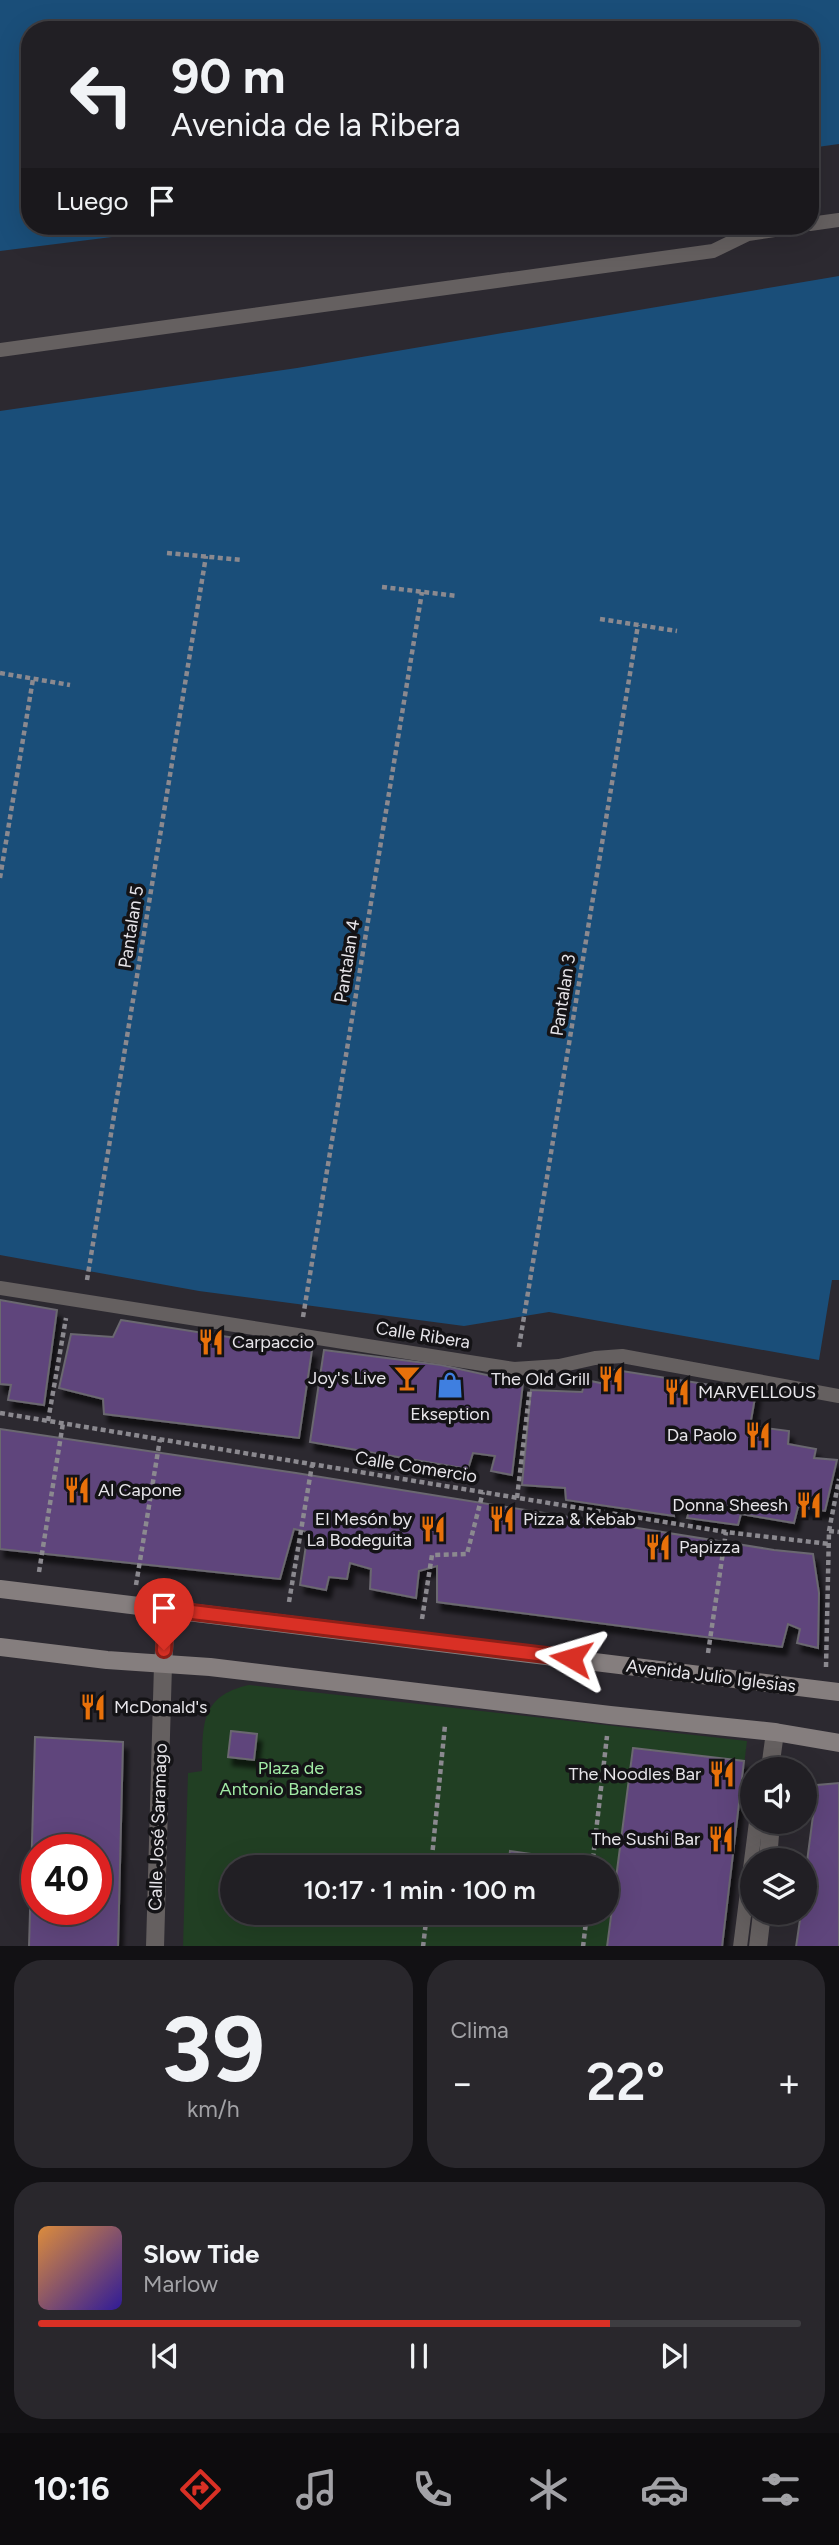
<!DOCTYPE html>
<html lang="es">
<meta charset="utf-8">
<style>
body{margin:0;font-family:Figtree,sans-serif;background:#29272c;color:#f1f3f6;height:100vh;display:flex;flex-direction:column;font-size:26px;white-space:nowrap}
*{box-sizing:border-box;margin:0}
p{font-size:23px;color:#a2a2a6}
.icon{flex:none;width:38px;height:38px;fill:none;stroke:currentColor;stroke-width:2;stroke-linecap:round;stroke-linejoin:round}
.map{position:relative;height:1946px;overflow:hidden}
.panel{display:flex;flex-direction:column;gap:14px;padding:14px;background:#121114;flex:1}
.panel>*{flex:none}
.hud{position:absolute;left:21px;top:21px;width:798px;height:214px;border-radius:28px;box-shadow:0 7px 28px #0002,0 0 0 2px #3e3d41;background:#211f24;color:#f1f3f6;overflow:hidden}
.buttons{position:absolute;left:740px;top:1757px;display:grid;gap:14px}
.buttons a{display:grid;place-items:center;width:77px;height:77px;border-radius:50%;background:#211f24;box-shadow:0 7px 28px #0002,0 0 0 2px #3e3d41;font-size:35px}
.speed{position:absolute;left:21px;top:1834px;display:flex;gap:14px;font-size:35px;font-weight:700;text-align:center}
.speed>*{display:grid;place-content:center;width:91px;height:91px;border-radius:50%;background:#211f24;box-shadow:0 7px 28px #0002,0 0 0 2px #3e3d41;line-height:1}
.speed .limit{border:10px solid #d22;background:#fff;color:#111}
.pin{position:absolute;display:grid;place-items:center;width:60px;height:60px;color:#fff;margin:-72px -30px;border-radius:50% 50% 50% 0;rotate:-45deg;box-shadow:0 0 7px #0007}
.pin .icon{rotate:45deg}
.me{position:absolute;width:77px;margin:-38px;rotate:277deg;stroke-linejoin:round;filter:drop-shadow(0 0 5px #0008)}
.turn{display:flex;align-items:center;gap:24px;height:147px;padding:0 35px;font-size:32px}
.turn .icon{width:91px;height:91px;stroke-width:2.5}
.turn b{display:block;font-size:49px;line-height:60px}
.then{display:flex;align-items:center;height:66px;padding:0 35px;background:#0003;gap:14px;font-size:26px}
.big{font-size:52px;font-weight:600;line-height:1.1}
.panel .tile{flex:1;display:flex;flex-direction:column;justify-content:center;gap:10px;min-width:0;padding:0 24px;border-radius:28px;background:#29272c}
.panel .dial{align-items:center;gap:0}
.dial b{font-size:91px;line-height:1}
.song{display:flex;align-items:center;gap:21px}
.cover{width:84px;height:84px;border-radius:10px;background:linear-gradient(135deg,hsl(30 70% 55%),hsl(250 70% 35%))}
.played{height:7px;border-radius:4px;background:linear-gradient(90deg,#d93025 75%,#3e3d41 75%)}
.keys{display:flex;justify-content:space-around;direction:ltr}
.heat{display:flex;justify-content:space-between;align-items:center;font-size:38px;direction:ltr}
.panel .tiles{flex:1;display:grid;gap:14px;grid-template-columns:1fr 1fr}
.tile:last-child{grid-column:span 2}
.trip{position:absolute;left:220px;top:1855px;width:399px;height:70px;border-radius:35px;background:#211f24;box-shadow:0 7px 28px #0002,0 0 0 2px #3e3d41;font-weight:600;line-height:70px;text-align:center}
.tabs{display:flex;height:112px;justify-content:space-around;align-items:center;background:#0d0c0e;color:#a2a2a6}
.tabs .icon{width:49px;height:49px}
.tabs .current{color:#d93025}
.tabs b{font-size:32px;color:#f1f3f6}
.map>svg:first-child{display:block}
.green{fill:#213f23;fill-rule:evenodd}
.water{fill:#1a4e79}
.building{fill:#5f457b;stroke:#6a676f;stroke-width:2;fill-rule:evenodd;filter:url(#shadow)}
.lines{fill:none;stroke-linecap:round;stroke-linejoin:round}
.path{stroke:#8b898f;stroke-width:4.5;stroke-dasharray:5 3.5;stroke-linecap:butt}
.lane{stroke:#656060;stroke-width:14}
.street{stroke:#656060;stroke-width:18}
.secondary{stroke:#857e7e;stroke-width:18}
.route-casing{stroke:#8d1f18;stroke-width:18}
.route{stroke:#d93025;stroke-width:12}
.labels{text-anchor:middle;stroke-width:7;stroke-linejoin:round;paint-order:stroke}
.street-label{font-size:18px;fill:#e7e5ea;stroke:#141316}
.poi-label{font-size:18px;fill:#e7e5ea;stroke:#141316;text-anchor:end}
.park-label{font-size:18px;fill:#a1eaa5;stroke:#141316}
</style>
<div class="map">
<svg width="839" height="1947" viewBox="0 0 839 1947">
<defs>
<filter id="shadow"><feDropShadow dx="4.5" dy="8" stdDeviation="2" flood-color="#0009"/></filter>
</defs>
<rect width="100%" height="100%" fill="#2c2930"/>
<path class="green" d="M249,1685l498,56 -25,205 -539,1 5,-174 14,-2c1,-43 -4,-75 47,-86zM233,1867h374v46h-374z"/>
<g class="water">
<polygon points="0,0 839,0 839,144 810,148 810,30 30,30 30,226 200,226 0,251"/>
<polygon points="839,276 839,1280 832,1280 819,1360 549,1312 464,1326 199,1291 0,1255 0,411 297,368"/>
</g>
<g class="building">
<polygon points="0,1300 57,1310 44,1405 8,1400 11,1385 0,1384"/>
<polygon points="121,1320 312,1350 299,1438 104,1414 103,1399 59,1388 71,1334 113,1337"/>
<polygon points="324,1350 441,1365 523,1383 512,1475 491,1471 495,1456 473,1453 468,1469 310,1442"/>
<polygon points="609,1369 756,1392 750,1426 789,1431 788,1444 816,1449 814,1458 837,1460 825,1511 798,1507 794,1523 741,1514 738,1525 687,1518 690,1509 672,1504 674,1516 566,1500 565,1488 522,1485 531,1390 582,1392 586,1380 605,1384"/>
<polygon points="0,1429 296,1473 774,1550 813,1554 819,1593 818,1648 797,1643 800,1629 788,1624 782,1647 437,1602 437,1566 419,1571 416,1598 370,1589 371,1569 350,1563 347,1579 329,1577 326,1590 300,1585 308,1532 294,1529 280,1579 0,1549"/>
<polygon points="231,1731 257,1734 254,1760 228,1757"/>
<path d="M35,1737l88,5 -5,205h-89zM37,1850h59v59h-59z"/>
<polygon points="633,1748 744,1761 722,1947 607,1947"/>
<polygon points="839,1783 839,1947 796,1947 801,1913 805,1913 805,1877 817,1785"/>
<polygon points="510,1851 553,1857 552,1867 508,1867"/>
</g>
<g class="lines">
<g class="path">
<polyline points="167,553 243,560"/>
<polyline points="382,587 457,596"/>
<polyline points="600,619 677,631"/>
<polyline points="0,673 70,685"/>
<polyline points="0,878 33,679"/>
<polyline points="87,1280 206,556"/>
<polyline points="303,1317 422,592"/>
<polyline points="519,1347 638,625"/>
<polyline points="0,1413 726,1532 829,1544"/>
<polyline points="48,1421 66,1318"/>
<polyline points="517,1498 530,1388"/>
<polyline points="829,1531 839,1532"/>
<polyline points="39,1572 63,1423"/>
<polyline points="136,1585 160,1439"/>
<polyline points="289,1602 312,1465"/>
<polyline points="422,1619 432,1555 467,1554 483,1492"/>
<polyline points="708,1653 726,1532"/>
<polyline points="826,1667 829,1531 839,1479"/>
<polyline points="431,1867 445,1725"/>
<polyline points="592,1867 607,1736"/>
<polyline points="423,1947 427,1913"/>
<polyline points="583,1947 587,1913"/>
</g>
<g class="lane">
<polyline points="810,224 839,220"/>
<polyline points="0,350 713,251 748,234 801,226"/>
<polyline points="0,1288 514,1369 559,1366 595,1358 622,1356 839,1396"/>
<polyline points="740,1947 756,1822"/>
</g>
<g class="street">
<polyline points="770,1769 775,1732"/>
<polyline points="768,1860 771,1822"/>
<polyline points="155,1947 163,1665 167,1609"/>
<polyline points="758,1947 762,1913"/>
</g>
<g class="secondary">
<polyline points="0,1589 839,1692"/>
<polyline points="0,1647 107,1660 210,1667 610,1715 775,1732 839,1743"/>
</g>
</g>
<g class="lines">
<g class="route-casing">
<polyline id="route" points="164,1650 167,1609 571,1658"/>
</g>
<use href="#route" class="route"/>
</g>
<defs>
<g id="restaurant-bare" transform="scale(2.1)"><path d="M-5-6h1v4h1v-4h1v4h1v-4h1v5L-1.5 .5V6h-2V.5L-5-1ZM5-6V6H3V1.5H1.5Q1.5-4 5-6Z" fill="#e8710a" stroke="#141316" stroke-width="2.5" paint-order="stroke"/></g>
<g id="bar-bare" transform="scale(2.1)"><path d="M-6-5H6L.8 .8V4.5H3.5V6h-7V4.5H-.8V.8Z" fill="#e8710a" stroke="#141316" stroke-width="2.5" paint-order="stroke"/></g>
<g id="shop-bare" transform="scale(2.1)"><path d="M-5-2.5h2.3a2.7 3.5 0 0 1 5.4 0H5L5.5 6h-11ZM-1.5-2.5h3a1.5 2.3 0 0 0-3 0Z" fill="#3f7fe0" stroke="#141316" stroke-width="2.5" paint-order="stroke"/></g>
</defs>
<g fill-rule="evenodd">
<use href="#restaurant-bare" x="211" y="1342"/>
<use href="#bar-bare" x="407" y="1378"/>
<use href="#restaurant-bare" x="611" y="1379"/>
<use href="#shop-bare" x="450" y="1385"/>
<use href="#restaurant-bare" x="677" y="1392"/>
<use href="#restaurant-bare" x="758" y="1435"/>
<use href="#restaurant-bare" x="77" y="1490"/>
<use href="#restaurant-bare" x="809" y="1505"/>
<use href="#restaurant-bare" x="502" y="1519"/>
<use href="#restaurant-bare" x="433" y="1529"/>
<use href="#restaurant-bare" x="658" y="1547"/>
<use href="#restaurant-bare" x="93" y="1707"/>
<use href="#restaurant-bare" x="722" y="1774"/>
<use href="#restaurant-bare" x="721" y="1839"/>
</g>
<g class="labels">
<g class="street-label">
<text transform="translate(131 927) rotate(-81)" y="6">Pantalan 5</text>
<text transform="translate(347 961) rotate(-81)" y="6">Pantalan 4</text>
<text transform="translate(563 995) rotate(-81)" y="6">Pantalan 3</text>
<text transform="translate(423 1335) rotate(9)" y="6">Calle Ribera</text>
<text transform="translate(416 1467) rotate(9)" y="6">Calle Comercio</text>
<text transform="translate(711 1676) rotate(7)" y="6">Avenida Julio Iglesias</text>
<text transform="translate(158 1827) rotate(-88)" y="6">Calle José Saramago</text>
</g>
<g class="poi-label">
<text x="232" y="1348" text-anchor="start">Carpaccio</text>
<text x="386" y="1384">Joy's Live</text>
<text x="590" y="1385">The Old Grill</text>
<text x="698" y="1398" text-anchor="start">MARVELLOUS</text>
<text x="450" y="1420" text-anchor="middle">Ekseption</text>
<text x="737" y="1441">Da Paolo</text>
<text x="98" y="1496" text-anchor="start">Al Capone</text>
<text x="788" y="1511">Donna Sheesh</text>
<text x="412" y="1525">El Mesón by<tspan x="412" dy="21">La Bodeguita</tspan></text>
<text x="523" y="1525" text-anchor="start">Pizza &amp; Kebab</text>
<text x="679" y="1553" text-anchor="start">Papizza</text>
<text x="114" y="1713" text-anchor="start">McDonald's</text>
<text x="701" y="1780">The Noodles Bar</text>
<text x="700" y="1845">The Sushi Bar</text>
</g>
<g class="park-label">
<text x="291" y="1774">Plaza de<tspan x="291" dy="21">Antonio Banderas</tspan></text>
</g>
</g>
</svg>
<div class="buttons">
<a><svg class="icon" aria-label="sound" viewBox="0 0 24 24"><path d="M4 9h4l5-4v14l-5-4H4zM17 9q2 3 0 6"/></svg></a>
<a><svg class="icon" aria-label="layers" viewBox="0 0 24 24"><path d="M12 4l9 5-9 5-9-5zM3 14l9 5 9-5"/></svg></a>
</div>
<div class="speed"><div class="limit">40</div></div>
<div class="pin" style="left:164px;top:1650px;background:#d93025"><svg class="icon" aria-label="arrive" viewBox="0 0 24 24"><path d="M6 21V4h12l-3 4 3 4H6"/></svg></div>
<svg class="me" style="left:571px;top:1658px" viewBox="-20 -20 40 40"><path d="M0-17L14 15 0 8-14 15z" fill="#d93025" stroke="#fff" stroke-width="4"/></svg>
<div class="trip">10:17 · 1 min · 100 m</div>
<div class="hud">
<div class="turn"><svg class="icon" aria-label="left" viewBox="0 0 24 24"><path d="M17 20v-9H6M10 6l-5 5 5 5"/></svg><div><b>90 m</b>Avenida de la Ribera</div></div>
<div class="then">Luego<svg class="icon" aria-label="arrive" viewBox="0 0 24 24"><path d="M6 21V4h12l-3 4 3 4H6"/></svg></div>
</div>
</div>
<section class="panel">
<div class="tiles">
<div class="tile dial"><b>39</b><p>km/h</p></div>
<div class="tile"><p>Clima</p>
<div class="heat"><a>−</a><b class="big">22°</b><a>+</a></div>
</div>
<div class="tile">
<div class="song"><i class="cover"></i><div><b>Slow Tide</b><p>Marlow</p></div></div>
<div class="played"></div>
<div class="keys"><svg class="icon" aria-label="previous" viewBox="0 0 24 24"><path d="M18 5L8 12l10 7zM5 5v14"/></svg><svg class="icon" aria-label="pause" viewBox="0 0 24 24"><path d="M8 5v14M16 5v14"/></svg><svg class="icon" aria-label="next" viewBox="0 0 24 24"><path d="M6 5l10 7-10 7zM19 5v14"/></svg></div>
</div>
</div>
</section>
<nav class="tabs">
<b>10:16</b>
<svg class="icon current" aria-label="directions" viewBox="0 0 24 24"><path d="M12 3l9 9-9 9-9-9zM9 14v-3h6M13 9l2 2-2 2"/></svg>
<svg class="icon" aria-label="music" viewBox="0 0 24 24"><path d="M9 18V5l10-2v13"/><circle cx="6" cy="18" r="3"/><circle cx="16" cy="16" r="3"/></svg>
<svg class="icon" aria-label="phone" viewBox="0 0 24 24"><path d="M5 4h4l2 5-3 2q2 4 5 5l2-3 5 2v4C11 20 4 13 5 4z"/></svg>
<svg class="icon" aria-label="climate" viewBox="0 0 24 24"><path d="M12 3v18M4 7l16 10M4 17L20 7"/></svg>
<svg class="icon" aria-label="car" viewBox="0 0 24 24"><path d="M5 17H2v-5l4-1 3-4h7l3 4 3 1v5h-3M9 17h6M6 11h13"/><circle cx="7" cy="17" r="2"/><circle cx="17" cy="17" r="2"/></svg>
<svg class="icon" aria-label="filters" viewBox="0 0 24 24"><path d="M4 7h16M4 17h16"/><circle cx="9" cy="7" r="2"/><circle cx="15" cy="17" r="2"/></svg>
</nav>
